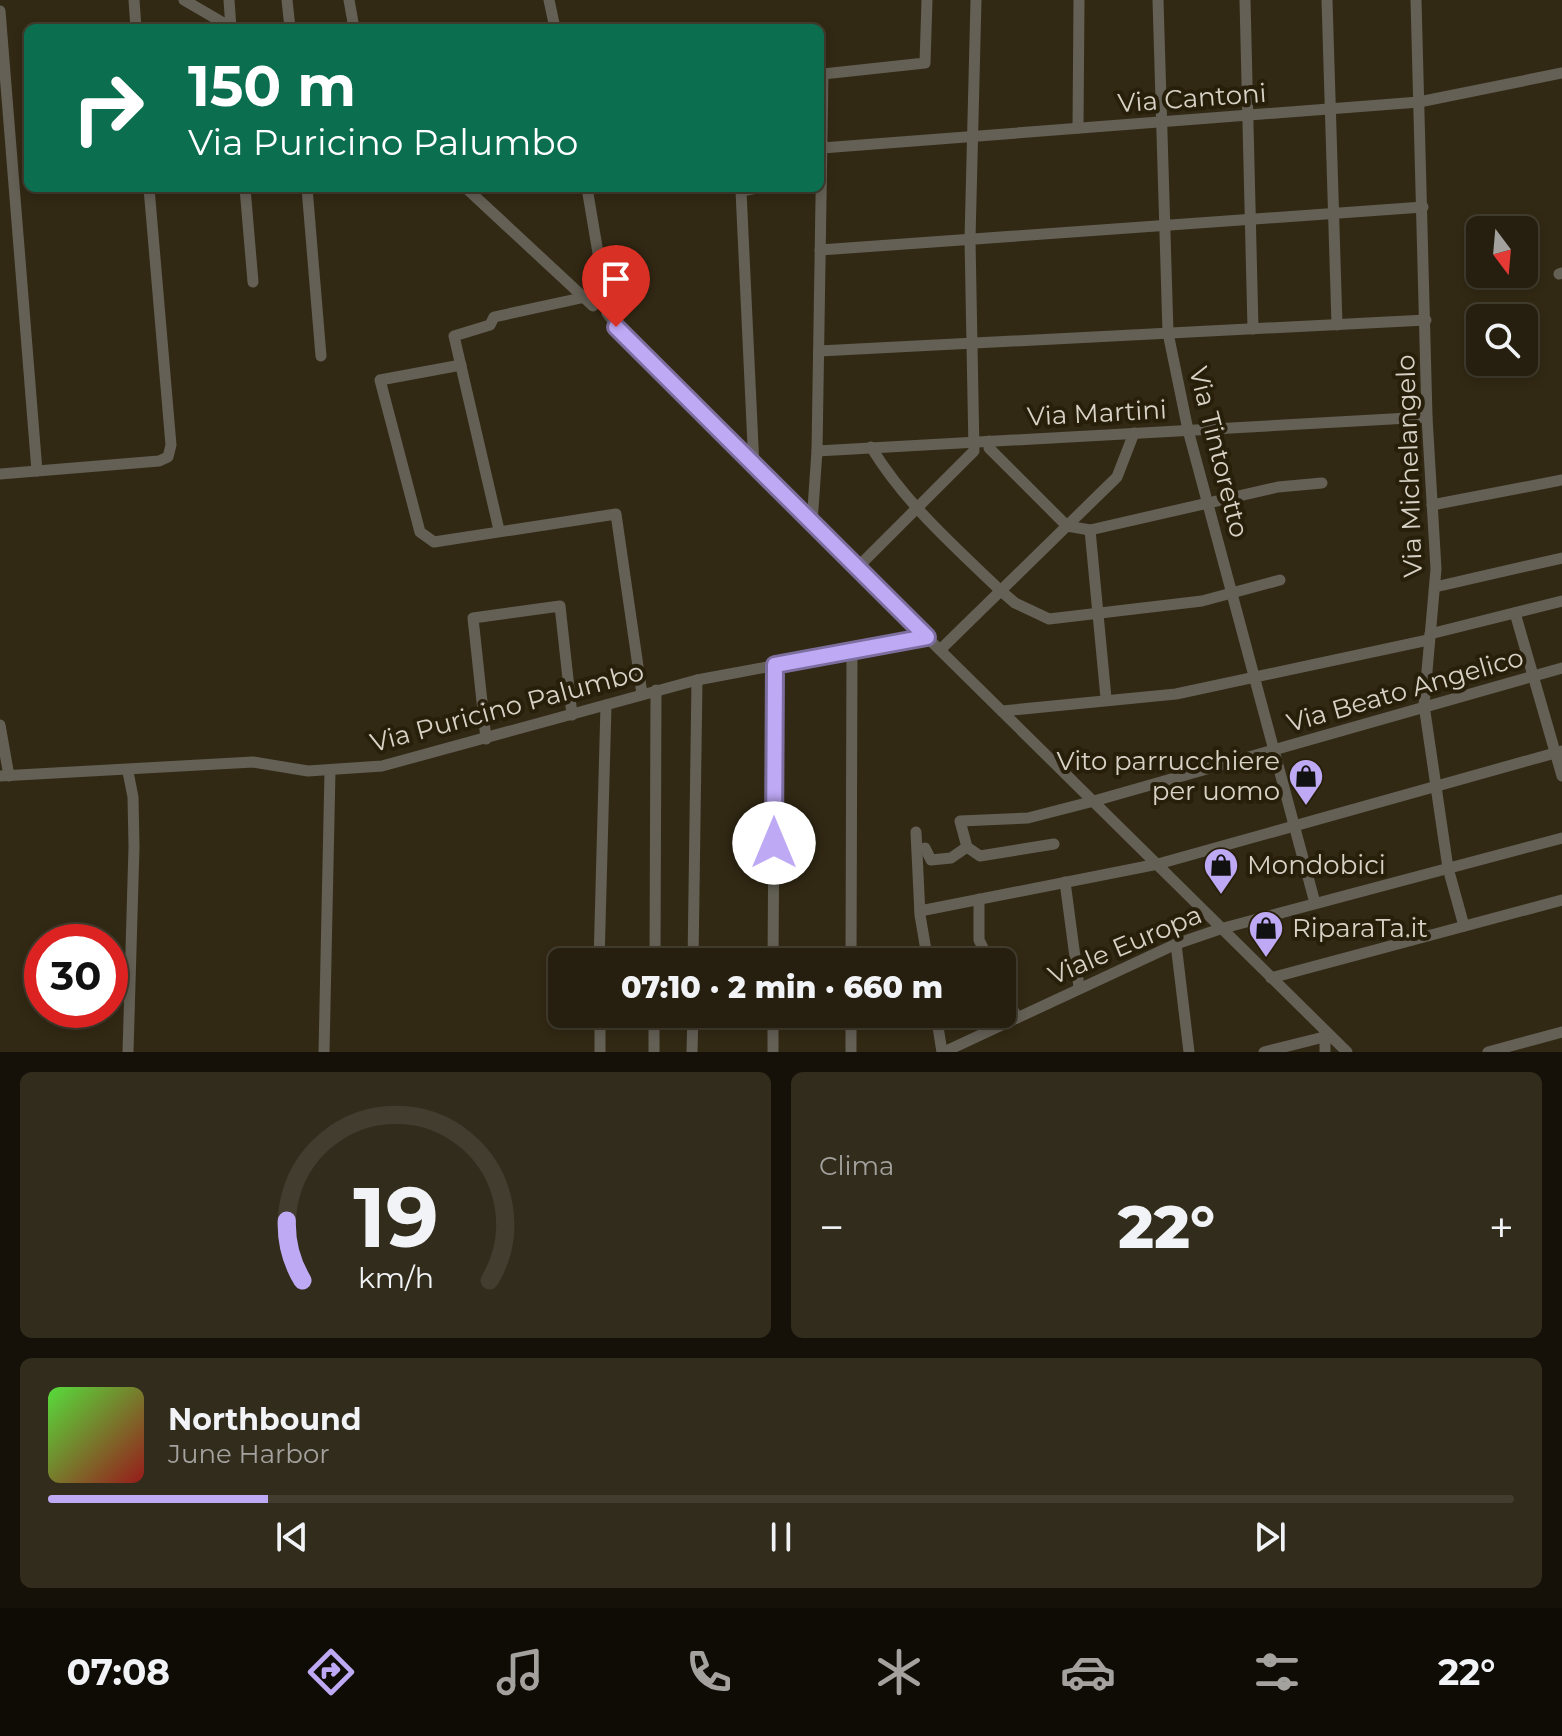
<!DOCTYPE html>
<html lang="it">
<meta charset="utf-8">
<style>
body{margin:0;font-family:Montserrat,sans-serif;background:#322c1d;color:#f1f3f6;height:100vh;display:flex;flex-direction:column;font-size:30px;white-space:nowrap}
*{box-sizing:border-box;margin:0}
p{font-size:26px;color:#a4a29e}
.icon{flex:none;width:44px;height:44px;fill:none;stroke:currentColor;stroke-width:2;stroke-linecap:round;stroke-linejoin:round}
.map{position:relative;height:1052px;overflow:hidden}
.panel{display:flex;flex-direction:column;gap:20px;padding:20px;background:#151108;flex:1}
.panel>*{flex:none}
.banner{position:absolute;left:24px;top:24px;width:800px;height:168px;border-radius:12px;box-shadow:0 4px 12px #0003,0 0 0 2px #423d2f;background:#0b6e4f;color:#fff;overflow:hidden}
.needle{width:52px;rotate:164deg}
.controls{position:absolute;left:1466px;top:216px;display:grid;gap:16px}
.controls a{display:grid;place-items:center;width:72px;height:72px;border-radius:12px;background:#261f0f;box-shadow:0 4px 12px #0003,0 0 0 2px #423d2f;font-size:40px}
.speed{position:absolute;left:24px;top:924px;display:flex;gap:16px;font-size:40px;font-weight:700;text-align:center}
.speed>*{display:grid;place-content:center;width:104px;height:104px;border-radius:50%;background:#261f0f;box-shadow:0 4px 12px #0003,0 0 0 2px #423d2f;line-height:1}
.speed .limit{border:12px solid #d22;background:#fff;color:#111}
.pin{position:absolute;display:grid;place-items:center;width:68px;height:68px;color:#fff;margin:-82px -34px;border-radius:50% 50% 50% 0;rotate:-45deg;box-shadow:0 0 8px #0007}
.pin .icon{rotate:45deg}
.me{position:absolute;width:88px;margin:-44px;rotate:0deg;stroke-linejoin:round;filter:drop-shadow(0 0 6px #0008)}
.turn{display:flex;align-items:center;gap:28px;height:168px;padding:0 32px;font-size:36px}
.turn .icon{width:104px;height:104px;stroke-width:2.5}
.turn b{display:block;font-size:56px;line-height:68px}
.big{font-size:60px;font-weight:800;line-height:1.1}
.panel .card{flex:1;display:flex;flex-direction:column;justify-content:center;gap:12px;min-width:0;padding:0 28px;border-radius:12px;background:#322c1d}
.panel .dial{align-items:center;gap:0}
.dial svg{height:208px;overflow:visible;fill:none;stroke:#423d2f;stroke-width:7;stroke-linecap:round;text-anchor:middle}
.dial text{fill:#f1f3f6;stroke:none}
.song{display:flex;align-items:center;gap:24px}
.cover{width:96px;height:96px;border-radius:12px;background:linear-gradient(135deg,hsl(110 70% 55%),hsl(0 70% 35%))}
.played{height:8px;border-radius:4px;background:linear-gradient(90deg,#bea9f5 15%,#423d2f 15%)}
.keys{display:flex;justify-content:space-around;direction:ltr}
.heat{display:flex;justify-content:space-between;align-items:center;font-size:44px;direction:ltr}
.panel .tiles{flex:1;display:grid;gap:20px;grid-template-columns:1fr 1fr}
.card:last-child{grid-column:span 2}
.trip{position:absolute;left:548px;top:948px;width:468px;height:80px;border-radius:12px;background:#261f0f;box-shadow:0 4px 12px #0003,0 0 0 2px #423d2f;font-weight:800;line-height:80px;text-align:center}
.menu{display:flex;height:128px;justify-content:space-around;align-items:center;background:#0f0c06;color:#a4a29e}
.menu .icon{width:56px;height:56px}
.menu .active{color:#bea9f5}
.menu b{font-size:36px;color:#f1f3f6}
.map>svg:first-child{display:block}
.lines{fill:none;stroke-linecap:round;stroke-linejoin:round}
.minor{stroke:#646056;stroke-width:11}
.route-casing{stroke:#7c6e9f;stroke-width:20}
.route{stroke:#bea9f5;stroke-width:14}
.labels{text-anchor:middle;stroke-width:8;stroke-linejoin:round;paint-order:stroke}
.street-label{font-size:26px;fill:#d8d2c6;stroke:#281f0a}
.poi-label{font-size:26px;fill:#d8d2c6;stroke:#281f0a;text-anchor:start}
</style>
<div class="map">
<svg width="1562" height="1052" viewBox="0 0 1562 1052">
<rect width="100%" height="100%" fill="#322914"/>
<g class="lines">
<g class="minor">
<polyline points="134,0 136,28"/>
<polyline points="184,0 232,28"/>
<polyline points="229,0 231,28"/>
<polyline points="287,0 290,28"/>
<polyline points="349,0 354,28"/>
<polyline points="549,0 555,28"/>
<polyline points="1158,0 1168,333 1188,430 1315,903"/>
<polyline points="1245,0 1253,329"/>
<polyline points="1327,0 1337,325"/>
<polyline points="1416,0 1427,417 1436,569 1424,705 1448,868 1464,926"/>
<polyline points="0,11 37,471"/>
<polyline points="1078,128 1079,0"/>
<polyline points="822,148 1419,102 1562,73"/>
<polyline points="245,188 253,282"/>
<polyline points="307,188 321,356"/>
<polyline points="466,188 593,306"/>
<polyline points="587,188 606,300"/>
<polyline points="820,250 1423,207"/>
<polyline points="1559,274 1562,273"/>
<polyline points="607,313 630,344 1347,1052"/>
<polyline points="819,351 1426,320"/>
<polyline points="461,365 380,380 420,532 434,542 616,514 642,694"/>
<polyline points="989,441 989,448 1067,526 1090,530 1278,487 1322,483"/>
<path d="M871,447c34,56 83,99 130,144l14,12 34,16 153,-18 78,-21"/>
<polyline points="817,451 1427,417"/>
<polyline points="754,467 741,191 757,188"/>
<polyline points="0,474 159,461 168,457 171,445 149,188"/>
<polyline points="1432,505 1562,480"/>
<polyline points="812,523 817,451 823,74 925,63 927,0"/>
<polyline points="499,530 454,336 490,325 494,317 581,298"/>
<polyline points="1090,530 1106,698"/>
<polyline points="857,568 974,451 970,239 976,0"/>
<polyline points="1435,587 1562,558"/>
<polyline points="1515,613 1562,776"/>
<polyline points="1430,634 1562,601"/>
<polyline points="940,650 1117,477 1134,433"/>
<polyline points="1002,711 1176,694 1428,640"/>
<polyline points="0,725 9,776"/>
<polyline points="486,739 473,618 560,606 572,715"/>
<polyline points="128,772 133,797 134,847 128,1052"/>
<polyline points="0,776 253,762 308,771 382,766 697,680 927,637"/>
<polyline points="916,832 920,915 928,962"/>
<polyline points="1054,844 980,856 967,847 960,821 1028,818 1094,801 1562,668"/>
<polyline points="925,848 931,860 951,858 967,847"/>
<polyline points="1065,882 1079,987"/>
<polyline points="979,899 979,940 990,962"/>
<polyline points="920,911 1158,864 1562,751"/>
<polyline points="1176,944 1189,1052"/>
<polyline points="599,962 606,705"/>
<polyline points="655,962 656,690"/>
<polyline points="693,962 697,680"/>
<polyline points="773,962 775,665"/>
<polyline points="851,962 852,651"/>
<polyline points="1271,978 1562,900"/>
<polyline points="1002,987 1016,1016"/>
<polyline points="600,1014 600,1052"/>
<polyline points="936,1014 942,1052"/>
<polyline points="1325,1032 1325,1052"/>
<polyline points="324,1052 330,771"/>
<polyline points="654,1052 654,1014"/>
<polyline points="692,1052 693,1014"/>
<polyline points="773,1052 773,1014"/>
<polyline points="851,1052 851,1014"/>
<polyline points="944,1052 1176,944 1220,929 1562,838"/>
<polyline points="1264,1052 1324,1037"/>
<polyline points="1488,1052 1562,1032"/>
</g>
</g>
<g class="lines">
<g class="route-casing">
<polyline id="route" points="616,327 927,637 775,665 774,843"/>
</g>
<use href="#route" class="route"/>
</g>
<defs>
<g id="shop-pin" transform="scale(1.8)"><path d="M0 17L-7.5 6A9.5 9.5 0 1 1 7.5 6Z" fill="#bea9f5" stroke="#281f0a"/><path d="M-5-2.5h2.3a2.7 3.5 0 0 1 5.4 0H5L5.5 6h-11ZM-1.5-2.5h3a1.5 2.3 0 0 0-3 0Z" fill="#111"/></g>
</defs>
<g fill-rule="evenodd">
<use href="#shop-pin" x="1306" y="776"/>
<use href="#shop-pin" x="1221" y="865"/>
<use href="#shop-pin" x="1266" y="928"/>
</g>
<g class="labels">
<g class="street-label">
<text transform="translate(1192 98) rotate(-4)" y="9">Via Cantoni</text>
<text transform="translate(1097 413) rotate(-3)" y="9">Via Martini</text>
<text transform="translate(1219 452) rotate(76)" y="9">Via Tintoretto</text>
<text transform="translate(1409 466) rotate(-92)" y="9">Via Michelangelo</text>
<text transform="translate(1405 690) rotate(-16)" y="9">Via Beato Angelico</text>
<text transform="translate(507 707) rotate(-15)" y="9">Via Puricino Palumbo</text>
<text transform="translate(1125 945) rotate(-23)" y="9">Viale Europa</text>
</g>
<g class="poi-label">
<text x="1280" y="770" text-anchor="end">Vito parrucchiere<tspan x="1280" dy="30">per uomo</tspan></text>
<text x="1247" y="874">Mondobici</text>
<text x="1292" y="937">RiparaTa.it</text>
</g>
</g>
</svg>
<div class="controls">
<a><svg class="needle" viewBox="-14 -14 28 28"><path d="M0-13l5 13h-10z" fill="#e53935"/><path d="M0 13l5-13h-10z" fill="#a4a29e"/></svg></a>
<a><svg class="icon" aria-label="search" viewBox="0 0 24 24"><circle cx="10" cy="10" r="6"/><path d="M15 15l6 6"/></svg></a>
</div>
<div class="speed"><div class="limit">30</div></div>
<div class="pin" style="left:616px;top:327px;background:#d93025"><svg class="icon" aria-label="arrive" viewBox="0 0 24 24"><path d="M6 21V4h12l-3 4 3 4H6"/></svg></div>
<svg class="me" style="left:774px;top:843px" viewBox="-20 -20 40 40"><circle r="19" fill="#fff"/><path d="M0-13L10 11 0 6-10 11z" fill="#bea9f5"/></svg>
<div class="trip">07:10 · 2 min · 660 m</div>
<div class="banner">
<div class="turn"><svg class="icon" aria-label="right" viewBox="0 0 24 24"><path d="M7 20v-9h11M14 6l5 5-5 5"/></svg><div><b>150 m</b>Via Puricino Palumbo</div></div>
</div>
</div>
<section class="panel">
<div class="tiles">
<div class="card dial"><svg viewBox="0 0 100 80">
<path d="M14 69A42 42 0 1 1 86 69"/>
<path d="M14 69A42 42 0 0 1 8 46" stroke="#bea9f5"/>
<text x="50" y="56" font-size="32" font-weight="700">19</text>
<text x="50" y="72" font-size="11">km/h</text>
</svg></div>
<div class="card"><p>Clima</p>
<div class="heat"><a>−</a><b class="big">22°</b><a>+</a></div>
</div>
<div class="card">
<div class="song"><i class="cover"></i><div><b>Northbound</b><p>June Harbor</p></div></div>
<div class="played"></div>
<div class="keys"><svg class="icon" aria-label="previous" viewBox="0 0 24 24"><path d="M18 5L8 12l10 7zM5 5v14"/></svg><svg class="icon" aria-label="pause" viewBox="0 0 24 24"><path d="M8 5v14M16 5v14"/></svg><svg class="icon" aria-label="next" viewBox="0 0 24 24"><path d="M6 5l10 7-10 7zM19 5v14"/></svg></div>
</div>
</div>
</section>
<nav class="menu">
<b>07:08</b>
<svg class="icon active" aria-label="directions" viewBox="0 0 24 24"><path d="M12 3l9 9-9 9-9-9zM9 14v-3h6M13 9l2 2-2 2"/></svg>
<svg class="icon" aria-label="music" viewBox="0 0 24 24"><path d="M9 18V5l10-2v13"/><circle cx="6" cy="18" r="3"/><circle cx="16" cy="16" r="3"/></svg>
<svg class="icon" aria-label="phone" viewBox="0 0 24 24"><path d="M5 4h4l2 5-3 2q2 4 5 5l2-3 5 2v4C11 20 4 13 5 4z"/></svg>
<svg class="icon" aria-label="climate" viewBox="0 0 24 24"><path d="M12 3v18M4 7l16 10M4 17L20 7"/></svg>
<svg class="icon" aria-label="car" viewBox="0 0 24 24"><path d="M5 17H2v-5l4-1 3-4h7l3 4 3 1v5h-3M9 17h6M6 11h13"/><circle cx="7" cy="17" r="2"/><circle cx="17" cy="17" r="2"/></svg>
<svg class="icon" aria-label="filters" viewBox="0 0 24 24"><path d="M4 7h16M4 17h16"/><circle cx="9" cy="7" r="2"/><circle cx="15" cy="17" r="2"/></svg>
<b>22°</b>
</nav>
